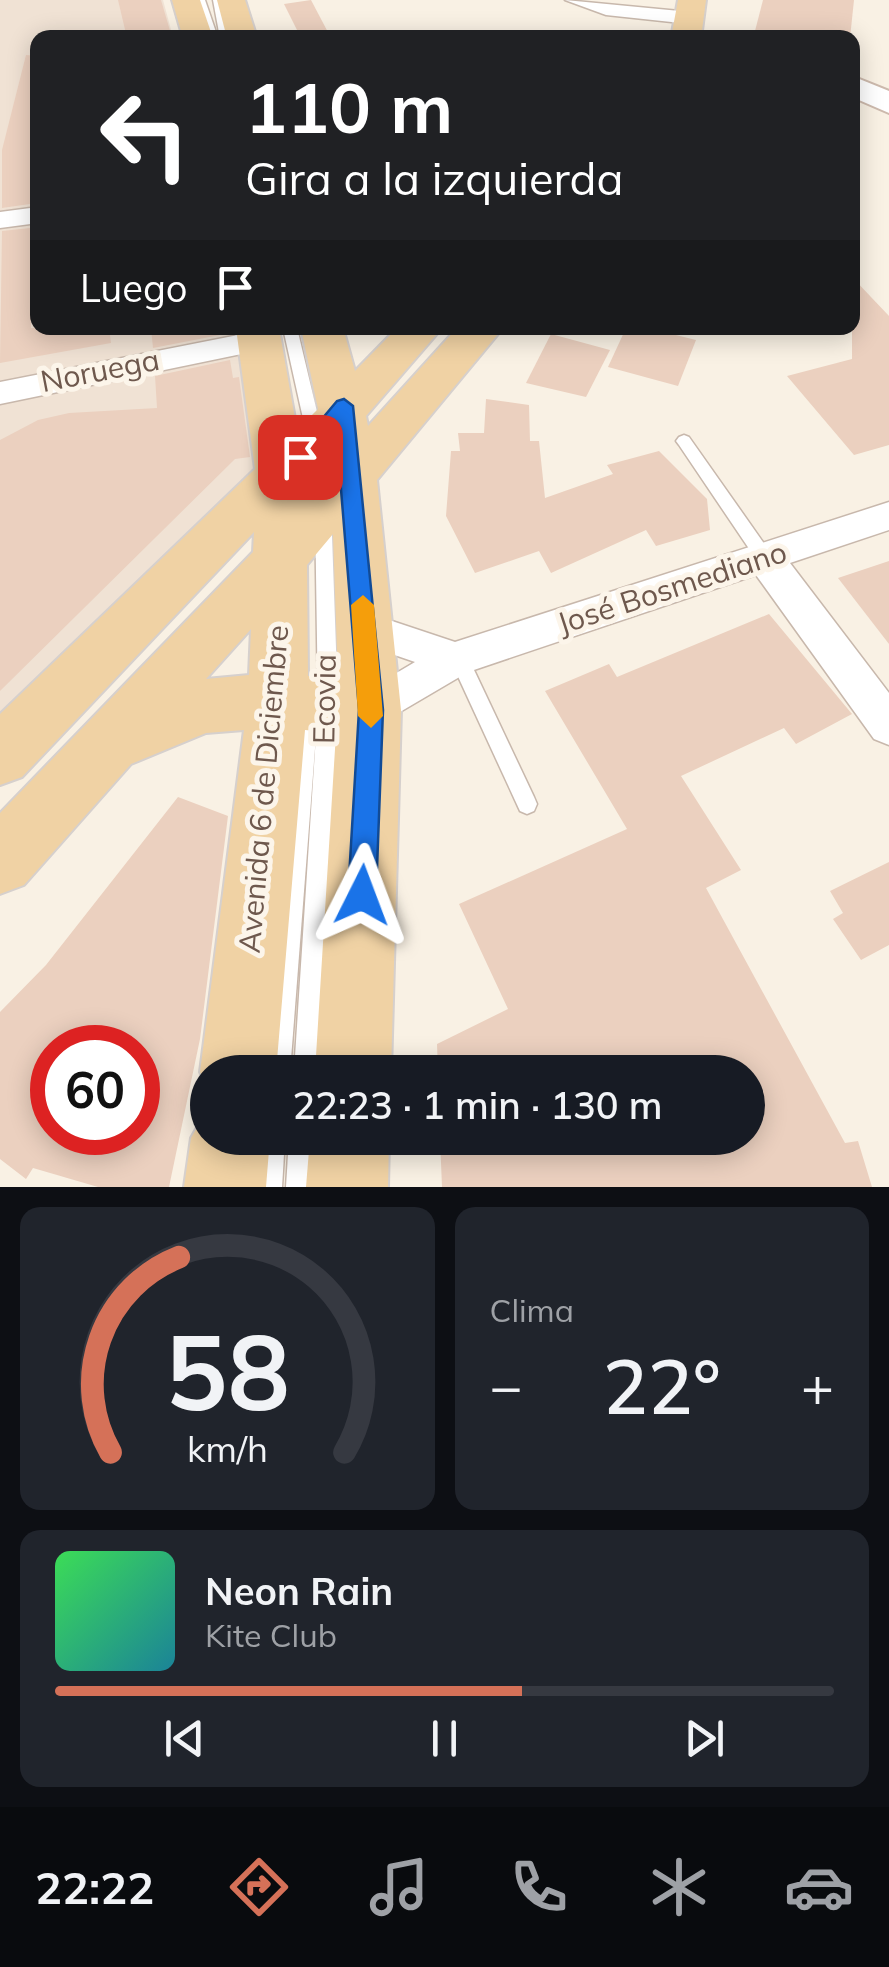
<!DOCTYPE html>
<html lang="es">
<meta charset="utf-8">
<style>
body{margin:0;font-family:Mulish,sans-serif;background:#20242c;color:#f1f3f6;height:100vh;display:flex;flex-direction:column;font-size:38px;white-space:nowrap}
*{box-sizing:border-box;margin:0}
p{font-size:32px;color:#9ea1a6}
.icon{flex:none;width:55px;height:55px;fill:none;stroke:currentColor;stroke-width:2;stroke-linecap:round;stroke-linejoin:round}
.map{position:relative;height:1187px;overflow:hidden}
.side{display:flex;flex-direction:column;gap:20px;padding:20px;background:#0d0f14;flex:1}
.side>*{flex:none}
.hud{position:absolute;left:30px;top:30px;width:830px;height:305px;border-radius:20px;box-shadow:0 5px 25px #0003;background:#202124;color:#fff;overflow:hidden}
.speed{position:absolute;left:30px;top:1025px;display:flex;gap:20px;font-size:50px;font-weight:700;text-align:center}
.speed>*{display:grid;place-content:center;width:130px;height:130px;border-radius:50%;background:#171b24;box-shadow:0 5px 25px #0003;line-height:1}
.speed .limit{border:15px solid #d22;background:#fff;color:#111}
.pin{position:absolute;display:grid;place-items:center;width:85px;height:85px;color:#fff;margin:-42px;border-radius:20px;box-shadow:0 5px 15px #0006}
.me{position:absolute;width:110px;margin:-55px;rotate:3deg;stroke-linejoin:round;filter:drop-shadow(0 0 8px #0008)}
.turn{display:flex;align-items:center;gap:35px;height:210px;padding:0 50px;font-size:45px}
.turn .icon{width:130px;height:130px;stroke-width:2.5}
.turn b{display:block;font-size:70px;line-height:85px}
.then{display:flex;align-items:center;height:95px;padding:0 50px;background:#0003;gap:20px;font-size:38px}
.big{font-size:75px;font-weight:600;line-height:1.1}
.side .tile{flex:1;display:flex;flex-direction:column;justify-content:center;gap:15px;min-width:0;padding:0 35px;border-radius:20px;background:#20242c}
.side .dial{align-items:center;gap:0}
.dial svg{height:260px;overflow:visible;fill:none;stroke:#363941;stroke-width:7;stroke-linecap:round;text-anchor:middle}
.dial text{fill:#f1f3f6;stroke:none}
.song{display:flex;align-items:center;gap:30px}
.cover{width:120px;height:120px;border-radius:15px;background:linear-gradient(135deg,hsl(130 70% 55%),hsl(190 70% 35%))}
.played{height:10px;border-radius:5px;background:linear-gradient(90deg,#d57158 60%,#363941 60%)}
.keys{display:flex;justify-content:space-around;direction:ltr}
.heat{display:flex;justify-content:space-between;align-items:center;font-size:55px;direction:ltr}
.side .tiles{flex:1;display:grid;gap:20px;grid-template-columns:1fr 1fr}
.tile:last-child{grid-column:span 2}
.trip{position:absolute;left:190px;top:1055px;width:575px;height:100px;border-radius:50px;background:#171b24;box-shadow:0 5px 25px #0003;font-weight:600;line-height:100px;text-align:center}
.tabs{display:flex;height:160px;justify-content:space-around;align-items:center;background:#090b0e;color:#9ea1a6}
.tabs .icon{width:70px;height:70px}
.tabs .active{color:#d57158}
.tabs b{font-size:45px;color:#f1f3f6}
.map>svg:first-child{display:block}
.residential{fill:#f0e2d4}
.building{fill:#ebd0bf;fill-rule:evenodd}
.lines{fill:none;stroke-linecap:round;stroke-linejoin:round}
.lane-casing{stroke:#c8b8ac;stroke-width:3}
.street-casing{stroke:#c8b8ac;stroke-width:3}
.secondary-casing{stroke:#cdbaad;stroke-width:4}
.primary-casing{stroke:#d6d0cd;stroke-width:4}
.lane{fill:#fff;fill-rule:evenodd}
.street{fill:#fff;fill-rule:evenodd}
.secondary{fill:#fff;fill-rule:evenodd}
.primary{fill:#f0d2a4;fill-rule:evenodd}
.route{fill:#1a73e8;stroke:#114b97;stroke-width:2.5}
.slow{fill:#f59e0b}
.labels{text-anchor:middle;stroke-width:10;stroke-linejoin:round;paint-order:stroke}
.street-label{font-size:30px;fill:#6e584d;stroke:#fcf5ea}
</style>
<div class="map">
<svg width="889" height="1187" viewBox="0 0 889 1187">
<rect width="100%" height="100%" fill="#f9f1e4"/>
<polygon class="residential" points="0,0 163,0 173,37 38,38 38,328 243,328 270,459 0,728"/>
<g class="building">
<polygon points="118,0 161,0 171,34 127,38"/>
<polygon points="311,0 331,38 301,38 284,4"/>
<polygon points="763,0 854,0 850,38 755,31"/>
<polygon points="26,55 38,56 38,194 30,195 30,204 2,208 2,150"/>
<polygon points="30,228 31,328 109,328 111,343 0,363 2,231"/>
<polygon points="852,277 889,316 889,445 854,455 787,376 852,359"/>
<polygon points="151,328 224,328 225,334 153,348"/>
<polygon points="626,328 648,328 696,340 678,386 608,367"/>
<polygon points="551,334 610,350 586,397 526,383"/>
<polygon points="230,360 233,378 239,377 250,457 235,459 0,691 0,440 38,420 69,413 157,408 155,376"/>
<polygon points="486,399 529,405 530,441 539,441 545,498 613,474 607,465 659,451 707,499 710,530 656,546 646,530 551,573 539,551 475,573 446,516 451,451 460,451 458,433 484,433"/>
<polygon points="889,561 889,644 838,578"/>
<polygon points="769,614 852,714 796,744 784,728 681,776 741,870 706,888 845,1143 858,1141 872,1187 442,1187 440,1138 748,1138 748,1072 438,1072 437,1044 508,1009 459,904 627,829 545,691 609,664 617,677"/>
<path d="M178,797l50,19 -28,223 -31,148h-71l-65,-19 -7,11 -26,-20v-147l46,-47zM52,1048h86v84h-86z"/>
<polygon points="889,862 889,945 861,960 833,919 843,913 830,891"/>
</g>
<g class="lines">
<g class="lane-casing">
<g id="lane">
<polygon points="195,0 205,0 218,38 208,38"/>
<polygon points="213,0 223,0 230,38 220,38"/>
<polygon points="283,328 297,328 324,441 331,508 338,705 318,1072 294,1072 318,705 315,508 308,441"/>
<polygon points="684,435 689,437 770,552 772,557 770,562 758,562 679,445 676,441 679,437"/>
<polygon points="459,651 466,653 534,797 537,804 534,811 527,814 520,811 450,659 452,653"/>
<polygon points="308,701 315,704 318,710 290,1072 266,1072 298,710 301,704"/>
<polygon points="260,1138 285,1138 282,1187 256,1187"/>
<polygon points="289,1138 314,1138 312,1187 286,1187"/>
</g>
</g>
<g class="street-casing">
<g id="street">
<polygon points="565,0 690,12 700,18 690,24 606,15"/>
<polygon points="38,207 38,223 0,228 0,212"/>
<polygon points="259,331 274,341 270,348 0,404 0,382"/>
<polygon points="889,502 889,530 790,563 889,693 889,745 874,739 756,575 468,672 371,729 356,723 350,710 356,697 415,662 351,640 346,628 351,616 365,612 455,642"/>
</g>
</g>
<g class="secondary-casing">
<polygon id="secondary" points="852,76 889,91 889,113 852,97"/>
</g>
<g class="primary-casing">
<g id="primary">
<polygon points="172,0 200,0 213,38 183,38"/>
<polygon points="217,0 245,0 257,38 227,38"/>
<polygon points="678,0 706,0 701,38 671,38"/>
<path d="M236,328h43l18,102 21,-21 -17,-81h42l12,43 42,-43h45l-76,88 2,10 89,-98h46l-126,152 24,230 -10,362h-76l21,-339 -31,-3 -29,342h-68v18l-8,-18 44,-342 -38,3 -75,31 -107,121 -24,9v-81l253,-261 1,-20 -232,245 -22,8v-71l255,-245zM325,461l1,11 -20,22v-14zM333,534l5,145 -30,-3 -1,-111zM251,629l-2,46 -43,4z"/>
<polygon points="208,1108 208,1138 270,1138 266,1187 184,1187 191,1138"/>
<polygon points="310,1138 389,1138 388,1187 306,1187"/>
</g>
</g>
<use href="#lane" class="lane"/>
<use href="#street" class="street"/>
<use href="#secondary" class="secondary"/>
<use href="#primary" class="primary"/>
</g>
<polygon class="route" points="344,399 353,406 383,710 376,895 372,905 362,909 352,905 348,895 359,710 336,428 307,462 300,464 290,457 337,401"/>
<polygon class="slow" points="363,595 374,605 383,716 371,728 358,716 351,605"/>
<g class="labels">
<g class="street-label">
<text transform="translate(100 371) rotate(-11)" y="10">Noruega</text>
<text transform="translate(672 588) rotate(-18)" y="10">José Bosmediano</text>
<text transform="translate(325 699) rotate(-89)" y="10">Ecovia</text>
<text transform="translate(264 789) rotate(-85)" y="10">Avenida 6 de Diciembre</text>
</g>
</g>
</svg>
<div class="speed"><div class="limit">60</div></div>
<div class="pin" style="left:300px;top:457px;background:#d93025"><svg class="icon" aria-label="arrive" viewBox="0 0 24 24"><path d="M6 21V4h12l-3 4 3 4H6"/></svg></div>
<svg class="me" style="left:362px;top:895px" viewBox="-20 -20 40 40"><path d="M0-17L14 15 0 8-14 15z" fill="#1a73e8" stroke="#fff" stroke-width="4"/></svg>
<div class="trip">22:23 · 1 min · 130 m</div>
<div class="hud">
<div class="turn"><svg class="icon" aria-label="left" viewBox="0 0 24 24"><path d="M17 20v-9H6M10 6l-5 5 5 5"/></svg><div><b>110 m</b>Gira a la izquierda</div></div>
<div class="then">Luego<svg class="icon" aria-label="arrive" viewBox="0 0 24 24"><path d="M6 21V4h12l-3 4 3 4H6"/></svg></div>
</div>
</div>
<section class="side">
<div class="tiles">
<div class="tile dial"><svg viewBox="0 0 100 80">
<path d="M14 69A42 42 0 1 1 86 69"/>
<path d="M14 69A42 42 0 0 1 35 9" stroke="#d57158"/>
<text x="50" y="56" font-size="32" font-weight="700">58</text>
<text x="50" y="72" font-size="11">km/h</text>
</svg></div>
<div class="tile"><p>Clima</p>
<div class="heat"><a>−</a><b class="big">22°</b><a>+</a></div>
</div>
<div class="tile">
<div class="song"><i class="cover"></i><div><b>Neon Rain</b><p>Kite Club</p></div></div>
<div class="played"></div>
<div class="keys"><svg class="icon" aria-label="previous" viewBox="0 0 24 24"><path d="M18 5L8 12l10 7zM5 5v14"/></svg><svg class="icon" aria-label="pause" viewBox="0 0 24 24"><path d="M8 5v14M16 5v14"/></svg><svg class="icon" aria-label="next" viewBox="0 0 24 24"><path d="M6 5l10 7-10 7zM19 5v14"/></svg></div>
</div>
</div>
</section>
<nav class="tabs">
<b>22:22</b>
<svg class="icon active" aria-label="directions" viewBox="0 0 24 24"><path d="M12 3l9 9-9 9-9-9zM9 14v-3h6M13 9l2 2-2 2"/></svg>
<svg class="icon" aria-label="music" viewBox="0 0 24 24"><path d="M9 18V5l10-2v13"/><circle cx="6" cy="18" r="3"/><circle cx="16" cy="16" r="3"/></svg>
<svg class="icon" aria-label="phone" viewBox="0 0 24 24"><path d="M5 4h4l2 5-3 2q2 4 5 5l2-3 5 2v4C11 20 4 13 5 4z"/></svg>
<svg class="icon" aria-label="climate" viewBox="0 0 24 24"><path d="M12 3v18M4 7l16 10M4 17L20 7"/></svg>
<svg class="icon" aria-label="car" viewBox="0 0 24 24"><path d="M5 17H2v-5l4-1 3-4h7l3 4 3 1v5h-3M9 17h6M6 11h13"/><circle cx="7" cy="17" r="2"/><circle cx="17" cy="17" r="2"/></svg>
</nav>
